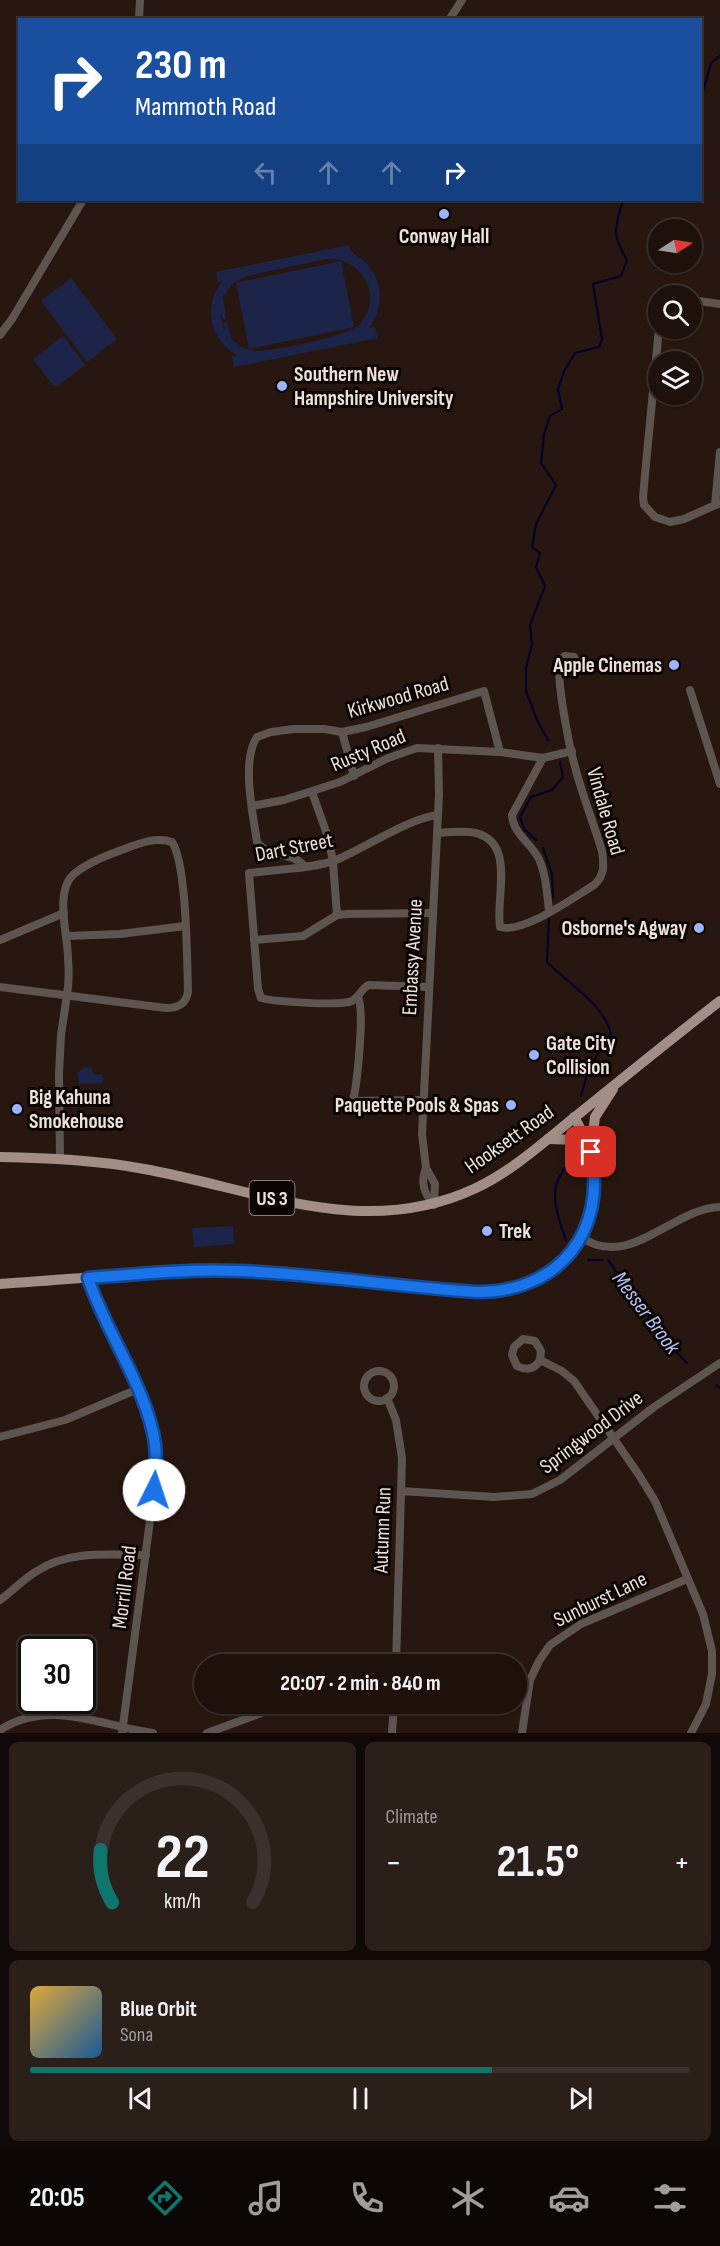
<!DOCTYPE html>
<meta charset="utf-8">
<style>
body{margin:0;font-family:"Sofia Sans Condensed",sans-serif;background:#2b1f1a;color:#f1f3f6;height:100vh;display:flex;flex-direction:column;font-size:22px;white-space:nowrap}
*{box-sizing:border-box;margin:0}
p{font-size:20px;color:#a19d9d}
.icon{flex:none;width:33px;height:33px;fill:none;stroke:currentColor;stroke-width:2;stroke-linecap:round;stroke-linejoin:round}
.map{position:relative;height:1733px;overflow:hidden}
.drawer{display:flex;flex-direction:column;gap:9px;padding:9px;background:#100907;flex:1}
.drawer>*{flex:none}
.guide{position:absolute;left:18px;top:18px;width:684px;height:183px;border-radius:0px;box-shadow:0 2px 4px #0004,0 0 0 2px #3c312d;background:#1a4fa0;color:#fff;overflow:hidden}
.needle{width:39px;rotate:78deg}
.tools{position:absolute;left:648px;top:219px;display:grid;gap:12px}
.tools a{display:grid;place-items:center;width:54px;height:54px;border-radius:50%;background:#1e110c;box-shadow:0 2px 4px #0004,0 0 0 2px #3c312d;font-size:30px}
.speed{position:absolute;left:18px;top:1636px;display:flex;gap:12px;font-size:30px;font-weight:700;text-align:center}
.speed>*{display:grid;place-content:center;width:78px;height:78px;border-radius:50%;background:#1e110c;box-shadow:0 2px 4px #0004,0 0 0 2px #3c312d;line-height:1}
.speed .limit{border:3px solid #111;border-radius:9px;background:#fff;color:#111}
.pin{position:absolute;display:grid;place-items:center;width:51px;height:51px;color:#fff;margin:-26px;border-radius:12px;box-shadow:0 3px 9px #0006}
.me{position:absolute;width:66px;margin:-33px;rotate:4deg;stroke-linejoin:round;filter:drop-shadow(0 0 4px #0008)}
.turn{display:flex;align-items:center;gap:21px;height:126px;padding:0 18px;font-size:27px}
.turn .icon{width:78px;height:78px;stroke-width:2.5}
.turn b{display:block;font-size:42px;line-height:51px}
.lanes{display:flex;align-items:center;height:57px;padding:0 18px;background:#0003;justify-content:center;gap:30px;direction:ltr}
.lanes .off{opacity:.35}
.big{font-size:45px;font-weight:700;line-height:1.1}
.drawer .card{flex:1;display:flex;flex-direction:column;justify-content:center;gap:9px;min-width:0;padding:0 21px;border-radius:9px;background:#2b1f1a}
.drawer .dial{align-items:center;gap:0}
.dial svg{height:156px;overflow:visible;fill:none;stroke:#3c312d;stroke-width:7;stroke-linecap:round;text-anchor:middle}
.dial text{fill:#f1f3f6;stroke:none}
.song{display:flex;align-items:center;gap:18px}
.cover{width:72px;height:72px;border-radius:9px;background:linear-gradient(135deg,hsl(40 70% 55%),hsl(210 70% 35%))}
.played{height:6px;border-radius:3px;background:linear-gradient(90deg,#0f766e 70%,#3c312d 70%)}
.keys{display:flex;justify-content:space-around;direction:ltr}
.heat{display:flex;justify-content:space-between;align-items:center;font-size:33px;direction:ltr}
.drawer .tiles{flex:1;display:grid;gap:9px;grid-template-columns:1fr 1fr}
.card:last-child{grid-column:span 2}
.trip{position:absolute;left:194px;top:1654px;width:333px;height:60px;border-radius:30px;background:#1e110c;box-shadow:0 2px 4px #0004,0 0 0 2px #3c312d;font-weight:700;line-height:60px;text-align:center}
.menu{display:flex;height:96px;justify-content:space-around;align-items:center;background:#0c0705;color:#a19d9d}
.menu .icon{width:42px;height:42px}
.menu .selected{color:#0f766e}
.menu b{font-size:27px;color:#f1f3f6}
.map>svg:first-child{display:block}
.green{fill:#1c2549;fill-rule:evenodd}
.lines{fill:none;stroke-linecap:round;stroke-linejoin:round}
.stream{stroke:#02002b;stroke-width:2}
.minor{stroke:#5e5551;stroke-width:8}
.major{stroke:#a28e86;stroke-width:10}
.route-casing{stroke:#114b97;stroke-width:15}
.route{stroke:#1a73e8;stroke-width:10}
.poi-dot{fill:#9db4fd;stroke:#0b0503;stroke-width:2}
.labels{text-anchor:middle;stroke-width:6;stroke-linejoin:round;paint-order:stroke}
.shield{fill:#0b0503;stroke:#aa9f9b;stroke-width:1.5}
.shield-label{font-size:20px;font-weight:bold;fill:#eee1dc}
.poi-label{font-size:21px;font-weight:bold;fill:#eee1dc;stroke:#0b0503;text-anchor:start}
.street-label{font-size:21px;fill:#eee1dc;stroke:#0b0503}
.water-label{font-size:22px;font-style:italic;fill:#b1c1f3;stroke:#0b0503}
</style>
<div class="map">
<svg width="720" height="1733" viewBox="0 0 720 1733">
<rect width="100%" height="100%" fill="#281710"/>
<g class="green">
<path d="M349,245c3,11 11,12 19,20 16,18 15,45 1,63l6,-1 3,11 -144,29 -2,-10 5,-2c-27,-16 -35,-48 -15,-73h-4l-2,-10zM326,259c35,-3 60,38 33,66 -11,11 -85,26 -102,26 -10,0 -18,-5 -25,-11l-5,-18 -4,1 2,6 -2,-1 -3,-17 3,8h3l-3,-22 10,-14 13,-7z"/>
<polygon points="341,261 354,327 249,349 236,283"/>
<polygon points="71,278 117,339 87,362 41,301"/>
<polygon points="63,336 85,365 58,386 53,385 33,359"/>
<polygon points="91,1067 94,1075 102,1074 103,1083 79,1084 77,1073 84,1068"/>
<polygon points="233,1226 234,1244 194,1247 192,1228"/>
</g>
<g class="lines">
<g class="stream">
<polyline points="700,89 704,88 711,63 720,56"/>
<path d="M548,740l-11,-20 -11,-29v-23l6,-24 -2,-19 15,-39 -9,-19 4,-14 -8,-6 4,-23 20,-39 -15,-22 3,-29 6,-18 12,-7 -4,-20 6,-18 11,-18 24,-6 3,-8 -9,-55 28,-8 6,-16c-16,-26 -12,-32 -4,-60"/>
<polyline points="536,840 524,829 520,817 531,797 552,790 563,777 560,762"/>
<polyline points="543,848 552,874 553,898"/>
<path d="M549,919l-2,43c21,21 58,44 64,72l-22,34 -8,28"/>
<path d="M566,1241c-5,-16 -14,-38 -10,-55 3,-13 15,-26 23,-36"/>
<polyline points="588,1260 602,1260"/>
<polyline points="608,1260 666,1342 687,1363"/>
<polyline points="716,1385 720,1388"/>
</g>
<g class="minor">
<polyline points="139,20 140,0"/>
<polyline points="449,20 462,0"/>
<polyline points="692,300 720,304"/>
<polyline points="659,328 646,464 643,497 644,505 655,517 670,522 684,519 720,503"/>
<polyline points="0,335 12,319 83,200"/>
<polyline points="715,505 720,452"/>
<polyline points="690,690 720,784"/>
<polyline points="342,732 354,776"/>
<path d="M543,758l-31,57c1,19 19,28 27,44 7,16 8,34 10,52"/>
<polyline points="312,792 329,840 333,862 337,915"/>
<polyline points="252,806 284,800 340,782 388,758 417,748 500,752 543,758 572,751"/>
<path d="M437,833c11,-1 22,-2 33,-1 48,6 25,64 30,95 23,7 73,-29 94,-42 11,-10 10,-20 8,-34 -9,-30 -21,-59 -28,-88 -5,-18 -18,-85 -14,-100 1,-5 2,-5 5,-7l9,1 3,5 -2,8 -15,4"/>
<path d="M304,866c-12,-15 -36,-8 -47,-24 -4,-27 -16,-82 0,-105l14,-5 23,-3h30l18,3 24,-5 118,-36 16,61"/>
<polyline points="67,936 120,934 185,926"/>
<polyline points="0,940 64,913"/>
<polyline points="254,940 303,936 337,915 347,914 433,913"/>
<path d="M0,987l166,21c12,0 20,-4 22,-16 -1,-31 -1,-128 -16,-150 -17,-6 -37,3 -53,9 -14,5 -33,13 -45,23 -20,17 -6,62 -6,84 1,12 1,25 -1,37l-6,40 -2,38 1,86"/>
<path d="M429,987l-60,-2c-8,3 -9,12 -17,16 -11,5 -77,1 -91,-3l-3,-9 -9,-116c23,-3 68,-5 87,-13 29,-12 73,-42 102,-45"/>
<path d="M358,997c7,14 -1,87 -5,104l70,-1"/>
<path d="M426,1168c-6,15 -2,25 8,37"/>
<polyline points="434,1205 435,1184 426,1168 422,1134 439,795 438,748"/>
<path d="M581,1237c48,34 92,-29 139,-30"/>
<polyline points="88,1278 95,1299 148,1415 155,1444 154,1490 122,1733"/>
<path d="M540,1360l1,-9 -6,-10 -12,-2 -9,8 -2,8 5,11c10,5 18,3 23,-6l22,11 12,10 65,94 16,26 48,113 9,37v23l-6,30 -15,29"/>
<circle cx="379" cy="1386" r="15"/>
<polyline points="387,1398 396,1420 402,1458 396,1665"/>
<polyline points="0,1437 65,1420 138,1389"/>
<polyline points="401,1491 494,1497 532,1494 560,1480 654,1407 720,1363"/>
<path d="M0,1600c13,-9 23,-21 37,-29 32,-21 72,-16 109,-16"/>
<path d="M0,1730c49,-32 101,-4 153,3"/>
<polyline points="207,1733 267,1711 394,1707"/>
<polyline points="392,1733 394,1704"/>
<polyline points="522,1733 530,1680 539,1661 550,1645 581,1624 687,1579"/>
</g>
<g class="major">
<polyline points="548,1139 576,1140 589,1149"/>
<polyline points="591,1149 595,1117 613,1089"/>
<path d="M0,1157c48,1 97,3 144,12 113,20 220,72 332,19 36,-17 68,-46 99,-71 48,-39 96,-78 145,-116"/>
<path d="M0,1284c79,-5 158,-14 237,-13 81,1 160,16 241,20 99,1 147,-91 96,-174"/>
</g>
</g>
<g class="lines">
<g class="route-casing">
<path id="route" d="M154,1490c1,-16 3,-31 1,-46 -8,-56 -49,-111 -67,-166 50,-4 101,-9 151,-7 80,3 159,16 239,21 82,0 129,-61 113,-140"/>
</g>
<use href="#route" class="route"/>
</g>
<g class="poi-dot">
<circle cx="444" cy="214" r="6"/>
<circle cx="282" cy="386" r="6"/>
<circle cx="674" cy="665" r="6"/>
<circle cx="699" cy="928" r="6"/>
<circle cx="534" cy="1055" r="6"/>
<circle cx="511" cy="1105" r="6"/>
<circle cx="17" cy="1109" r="6"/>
<circle cx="487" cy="1231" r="6"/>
</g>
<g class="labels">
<rect class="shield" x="249.5" y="1181" width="45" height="34" rx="4.5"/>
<g class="shield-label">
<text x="272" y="1205">US 3</text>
</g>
<g class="poi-label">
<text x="444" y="243" text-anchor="middle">Conway Hall</text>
<text x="294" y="381">Southern New<tspan x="294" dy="24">Hampshire University</tspan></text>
<text x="662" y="672" text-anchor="end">Apple Cinemas</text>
<text x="687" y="935" text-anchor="end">Osborne's Agway</text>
<text x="546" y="1050">Gate City<tspan x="546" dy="24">Collision</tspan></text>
<text x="29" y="1104">Big Kahuna<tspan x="29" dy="24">Smokehouse</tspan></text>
<text x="499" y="1112" text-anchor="end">Paquette Pools &amp; Spas</text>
<text x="499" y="1238">Trek</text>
</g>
<g class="street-label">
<text transform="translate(398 697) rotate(-16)" y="7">Kirkwood Road</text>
<text transform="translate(368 750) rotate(-23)" y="7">Rusty Road</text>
<text transform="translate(606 811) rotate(74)" y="7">Vindale Road</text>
<text transform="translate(294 847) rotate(-11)" y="7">Dart Street</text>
<text transform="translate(412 957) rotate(-87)" y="7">Embassy Avenue</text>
<text transform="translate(509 1139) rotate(-35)" y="7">Hooksett Road</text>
<text transform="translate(591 1432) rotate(-37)" y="7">Springwood Drive</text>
<text transform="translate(382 1530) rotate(-88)" y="7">Autumn Run</text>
<text transform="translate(124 1587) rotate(-83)" y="7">Morrill Road</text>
<text transform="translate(600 1599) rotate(-26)" y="7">Sunburst Lane</text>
</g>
<g class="water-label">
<text transform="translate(647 1312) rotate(53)" y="8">Messer Brook</text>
</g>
</g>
</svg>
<div class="tools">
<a><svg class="needle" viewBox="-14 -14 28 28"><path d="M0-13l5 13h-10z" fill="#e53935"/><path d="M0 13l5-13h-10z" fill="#a19d9d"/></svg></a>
<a><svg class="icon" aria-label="search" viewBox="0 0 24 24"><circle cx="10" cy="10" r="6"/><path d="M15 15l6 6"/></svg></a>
<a><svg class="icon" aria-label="layers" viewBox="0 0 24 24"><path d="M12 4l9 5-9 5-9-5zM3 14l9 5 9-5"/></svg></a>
</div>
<div class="speed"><div class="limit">30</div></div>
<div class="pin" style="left:591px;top:1152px;background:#d93025"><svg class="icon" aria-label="arrive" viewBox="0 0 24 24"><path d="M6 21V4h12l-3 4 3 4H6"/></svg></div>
<svg class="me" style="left:154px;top:1490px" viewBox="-20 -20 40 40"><circle r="19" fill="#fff"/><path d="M0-13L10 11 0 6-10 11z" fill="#1a73e8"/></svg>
<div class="trip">20:07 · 2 min · 840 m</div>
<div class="guide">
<div class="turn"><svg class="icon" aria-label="right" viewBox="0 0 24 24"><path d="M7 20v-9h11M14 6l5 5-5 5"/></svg><div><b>230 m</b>Mammoth Road</div></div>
<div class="lanes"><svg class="icon off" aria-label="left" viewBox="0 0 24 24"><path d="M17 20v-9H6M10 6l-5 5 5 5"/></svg><svg class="icon off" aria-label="ahead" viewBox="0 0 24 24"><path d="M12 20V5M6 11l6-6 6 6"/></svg><svg class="icon off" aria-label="ahead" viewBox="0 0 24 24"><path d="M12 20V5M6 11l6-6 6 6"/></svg><svg class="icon" aria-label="right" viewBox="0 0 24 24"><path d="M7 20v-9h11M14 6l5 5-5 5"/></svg></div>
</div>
</div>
<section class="drawer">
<div class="tiles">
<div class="card dial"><svg viewBox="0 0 100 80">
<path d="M14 69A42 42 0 1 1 86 69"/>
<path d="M14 69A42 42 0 0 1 8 42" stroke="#0f766e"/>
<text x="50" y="56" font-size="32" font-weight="700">22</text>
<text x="50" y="72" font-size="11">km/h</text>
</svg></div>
<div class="card"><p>Climate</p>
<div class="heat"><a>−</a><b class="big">21.5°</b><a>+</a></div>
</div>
<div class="card">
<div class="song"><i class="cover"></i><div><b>Blue Orbit</b><p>Sona</p></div></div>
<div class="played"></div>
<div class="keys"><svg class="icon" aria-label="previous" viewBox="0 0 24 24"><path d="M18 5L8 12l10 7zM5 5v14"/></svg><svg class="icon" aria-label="pause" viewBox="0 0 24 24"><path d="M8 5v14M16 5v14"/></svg><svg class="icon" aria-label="next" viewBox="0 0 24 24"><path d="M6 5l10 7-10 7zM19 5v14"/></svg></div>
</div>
</div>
</section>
<nav class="menu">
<b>20:05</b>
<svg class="icon selected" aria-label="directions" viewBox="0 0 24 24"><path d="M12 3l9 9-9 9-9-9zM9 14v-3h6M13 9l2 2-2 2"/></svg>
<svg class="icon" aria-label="music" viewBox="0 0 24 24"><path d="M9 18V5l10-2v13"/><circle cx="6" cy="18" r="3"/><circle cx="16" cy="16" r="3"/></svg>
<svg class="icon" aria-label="phone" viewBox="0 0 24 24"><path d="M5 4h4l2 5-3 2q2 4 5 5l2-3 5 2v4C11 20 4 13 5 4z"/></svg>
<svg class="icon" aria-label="climate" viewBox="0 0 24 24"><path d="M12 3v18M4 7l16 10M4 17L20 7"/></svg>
<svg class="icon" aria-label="car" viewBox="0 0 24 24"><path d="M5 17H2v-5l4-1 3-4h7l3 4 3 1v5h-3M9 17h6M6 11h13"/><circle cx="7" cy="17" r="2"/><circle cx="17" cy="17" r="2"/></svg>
<svg class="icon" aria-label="filters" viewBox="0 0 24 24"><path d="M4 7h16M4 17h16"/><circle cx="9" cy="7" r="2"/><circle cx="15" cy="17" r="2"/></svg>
</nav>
